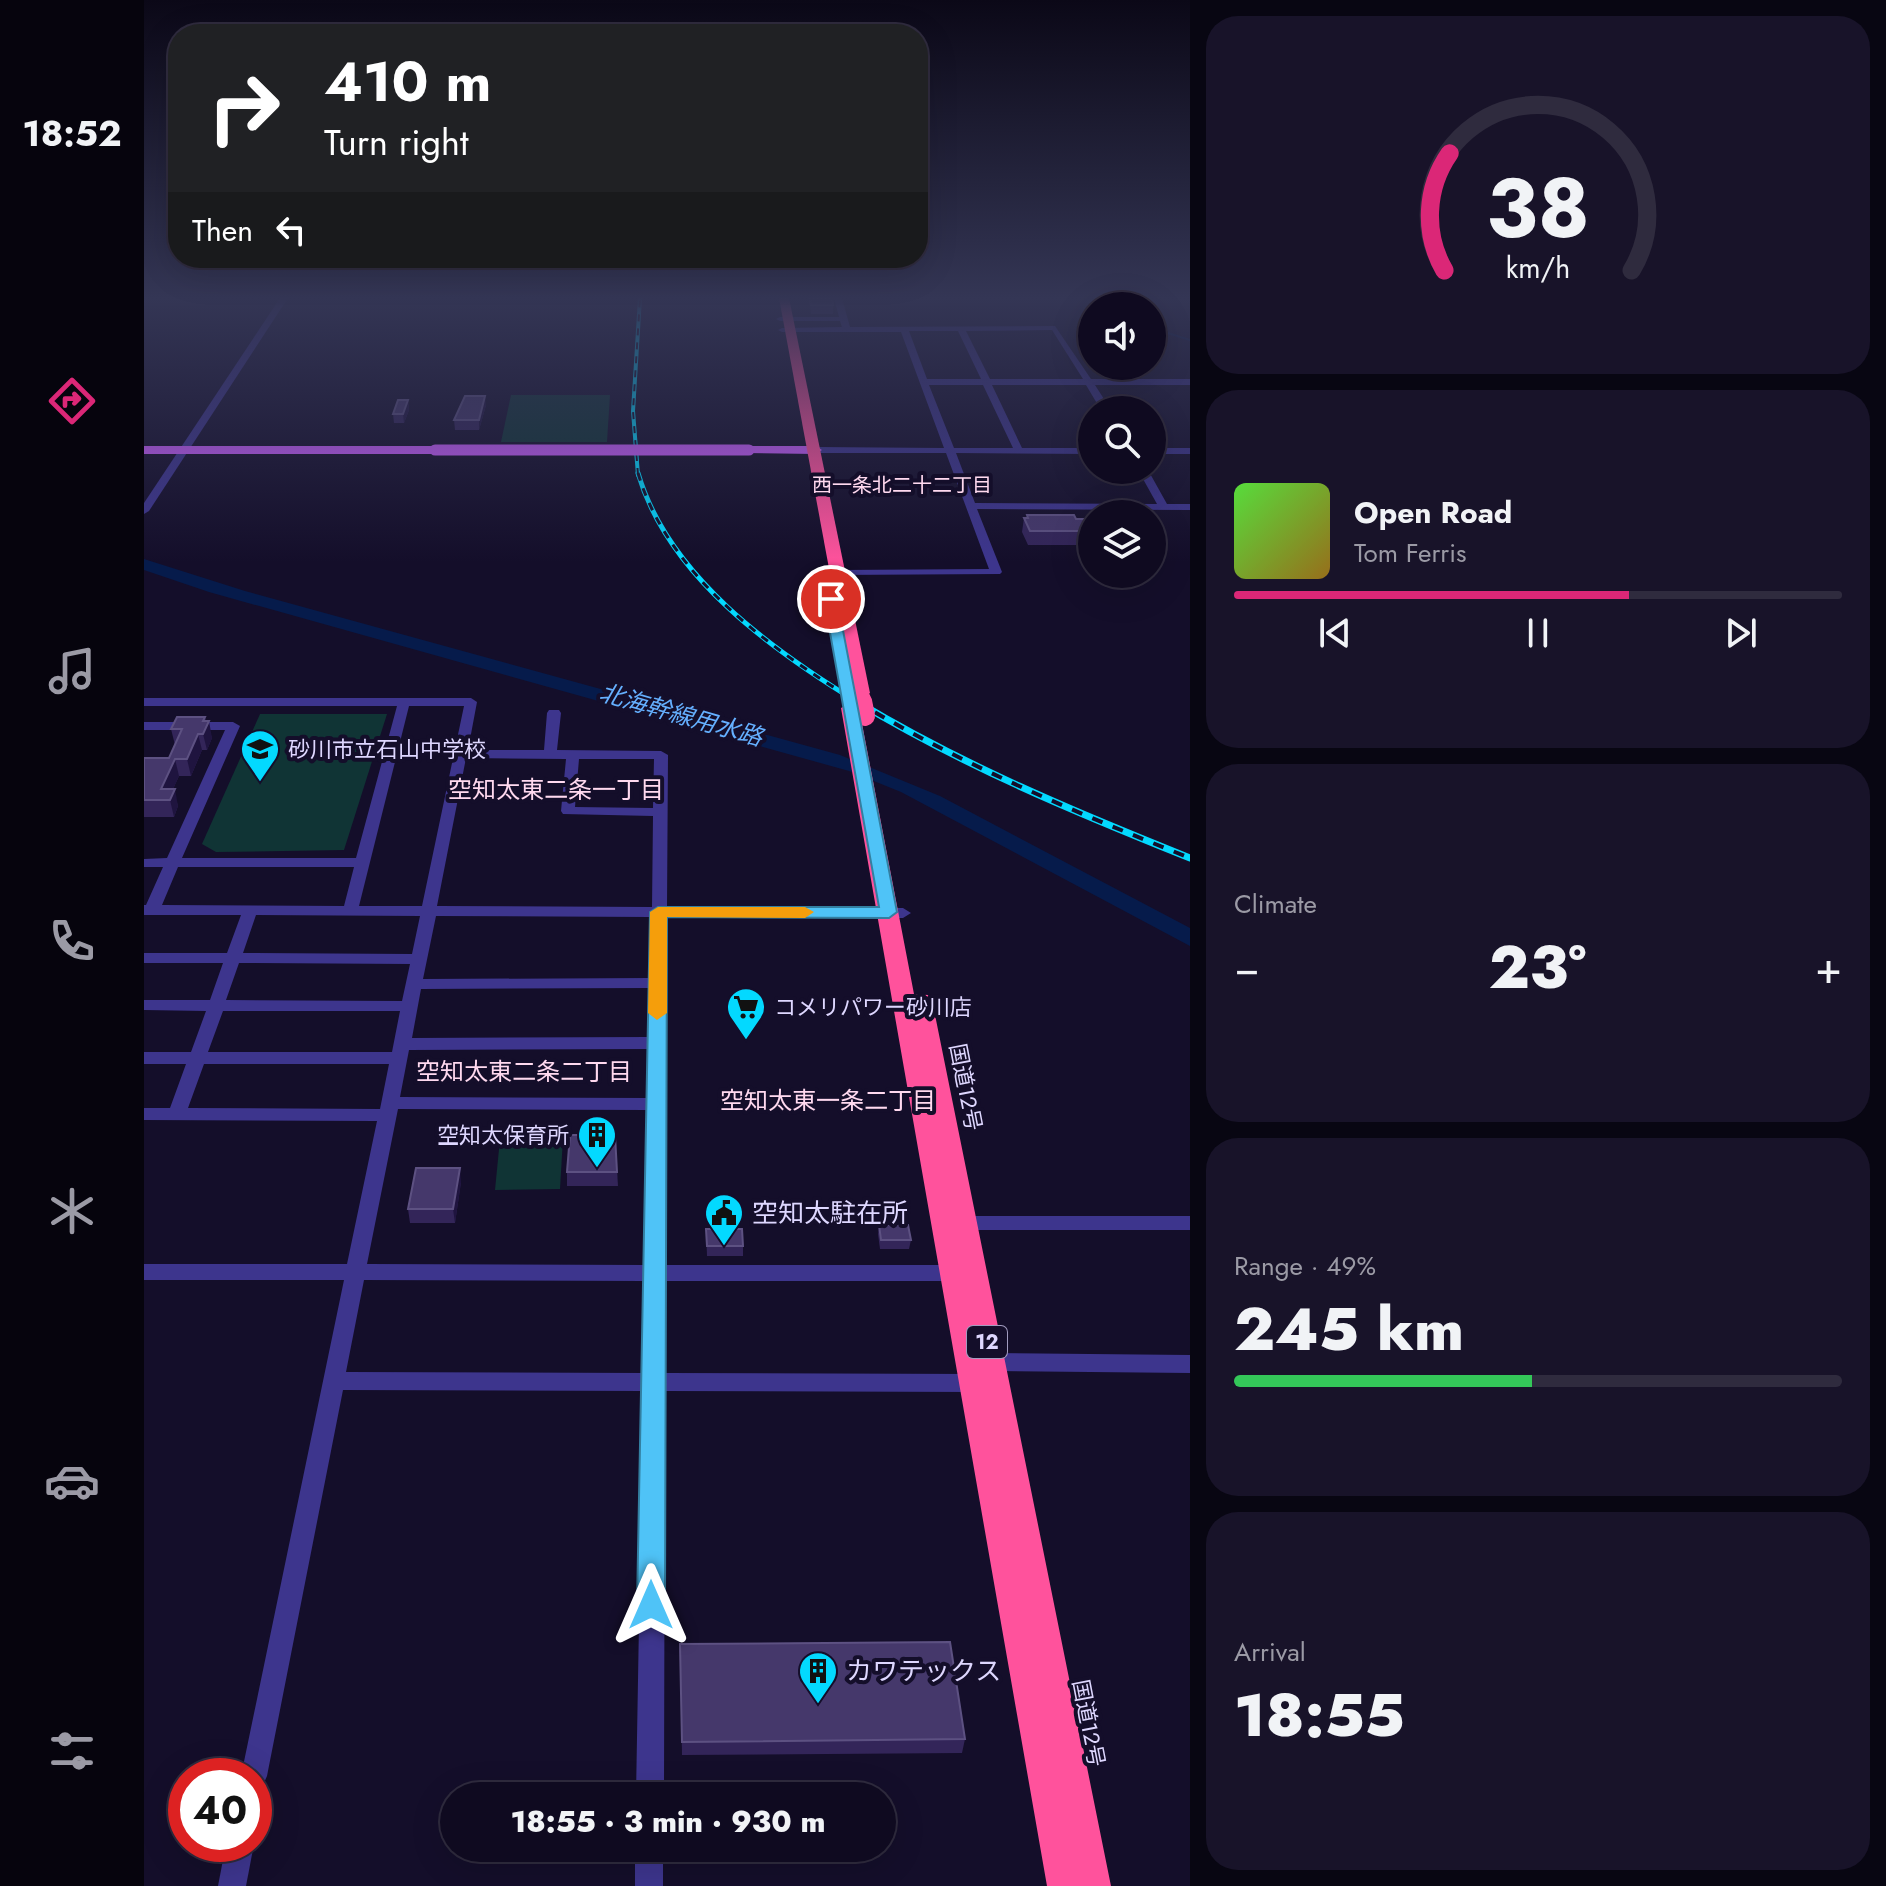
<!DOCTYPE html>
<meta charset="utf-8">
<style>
body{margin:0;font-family:Jost,"Noto Sans JP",sans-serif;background:#181329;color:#f1f3f6;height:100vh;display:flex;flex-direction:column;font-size:30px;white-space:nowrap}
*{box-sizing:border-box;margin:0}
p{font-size:26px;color:#9b9aa5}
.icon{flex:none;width:44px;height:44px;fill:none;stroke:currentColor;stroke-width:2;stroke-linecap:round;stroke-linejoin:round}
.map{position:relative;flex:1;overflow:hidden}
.drawer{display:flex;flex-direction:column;gap:16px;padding:16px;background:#080612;width:696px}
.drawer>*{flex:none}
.top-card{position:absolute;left:24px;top:24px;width:760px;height:244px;border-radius:32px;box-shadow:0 8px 32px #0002,0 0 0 2px #2f2b3e;background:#202124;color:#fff;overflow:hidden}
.fabs{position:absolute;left:934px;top:292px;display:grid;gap:16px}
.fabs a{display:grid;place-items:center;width:88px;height:88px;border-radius:50%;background:#0f0a20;box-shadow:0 8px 32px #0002,0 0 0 2px #2f2b3e;font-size:40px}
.speed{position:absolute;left:24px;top:1758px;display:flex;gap:16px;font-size:40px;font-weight:700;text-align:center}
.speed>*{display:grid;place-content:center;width:104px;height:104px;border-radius:50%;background:#0f0a20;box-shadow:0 8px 32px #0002,0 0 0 2px #2f2b3e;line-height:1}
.speed .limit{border:12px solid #d22;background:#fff;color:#111}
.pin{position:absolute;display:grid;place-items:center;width:68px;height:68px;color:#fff;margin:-34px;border:4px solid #fff;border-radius:50%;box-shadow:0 2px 8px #0007}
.me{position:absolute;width:88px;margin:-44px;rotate:0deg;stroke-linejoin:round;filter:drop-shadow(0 0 6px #0008)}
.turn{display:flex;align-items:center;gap:28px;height:168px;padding:0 24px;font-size:36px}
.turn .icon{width:104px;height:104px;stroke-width:2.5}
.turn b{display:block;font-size:56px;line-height:68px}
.then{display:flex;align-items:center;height:76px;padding:0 24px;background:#0003;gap:16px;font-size:30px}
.big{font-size:60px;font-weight:800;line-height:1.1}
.drawer .widget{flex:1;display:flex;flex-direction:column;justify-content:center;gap:12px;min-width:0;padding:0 28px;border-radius:32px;background:#181329}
.drawer .dial{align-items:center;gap:0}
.dial svg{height:208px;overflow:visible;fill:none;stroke:#2f2b3e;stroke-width:7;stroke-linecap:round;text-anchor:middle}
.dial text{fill:#f1f3f6;stroke:none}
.song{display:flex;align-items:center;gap:24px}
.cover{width:96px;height:96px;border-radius:12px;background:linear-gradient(135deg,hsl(110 70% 55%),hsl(40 70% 35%))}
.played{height:8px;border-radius:4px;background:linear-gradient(90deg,#db2777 65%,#2f2b3e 65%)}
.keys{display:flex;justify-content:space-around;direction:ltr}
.heat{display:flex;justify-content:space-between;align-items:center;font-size:44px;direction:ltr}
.charge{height:12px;border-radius:6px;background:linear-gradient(90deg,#34c759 49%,#2f2b3e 0)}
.trip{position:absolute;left:296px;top:1782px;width:456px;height:80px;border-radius:40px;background:#0f0a20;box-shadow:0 8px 32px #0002,0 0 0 2px #2f2b3e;font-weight:800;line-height:80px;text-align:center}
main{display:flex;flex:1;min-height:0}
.menu{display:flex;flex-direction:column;width:144px;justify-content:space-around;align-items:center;background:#06040d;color:#9b9aa5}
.menu .icon{width:56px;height:56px}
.menu .on{color:#db2777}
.menu b{font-size:36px;color:#f1f3f6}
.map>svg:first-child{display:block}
.green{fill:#103435}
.water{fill:#061b4b}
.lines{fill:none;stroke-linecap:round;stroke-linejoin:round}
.stream{stroke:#061b4b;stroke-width:2}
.minor{fill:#3d358d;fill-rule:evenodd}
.major{fill:#cb5eff;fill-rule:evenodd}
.highway{fill:#ff529c;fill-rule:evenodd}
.rail-far2-casing{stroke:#03d9ff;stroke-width:4}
.rail-far1-casing{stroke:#03d9ff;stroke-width:5}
.rail-casing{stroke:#03d9ff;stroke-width:7}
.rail-far2{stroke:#140e2a;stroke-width:2;stroke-dasharray:7;stroke-linecap:butt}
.rail-far1{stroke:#140e2a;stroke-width:3;stroke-dasharray:8;stroke-linecap:butt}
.rail{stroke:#140e2a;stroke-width:4;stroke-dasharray:11;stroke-linecap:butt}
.major-bridge{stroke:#cb5eff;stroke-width:11}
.highway-bridge-far1{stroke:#ff529c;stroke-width:16}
.highway-bridge{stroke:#ff529c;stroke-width:20}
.wall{fill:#332559}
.shaded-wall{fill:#1f143f}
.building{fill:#45386b;stroke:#5d5182;stroke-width:2}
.route{fill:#4fc3f7;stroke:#337fa1;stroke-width:2}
.slow{fill:#f59e0b}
.labels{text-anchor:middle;stroke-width:8;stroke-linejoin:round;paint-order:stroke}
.far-neighbourhood-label{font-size:20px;fill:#ffd9ef;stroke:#140e2a}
.shield{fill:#140e2a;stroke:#a19bbf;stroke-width:2}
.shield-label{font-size:20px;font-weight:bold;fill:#ded7ff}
.poi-label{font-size:22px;fill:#ded7ff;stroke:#140e2a;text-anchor:start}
.street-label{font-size:22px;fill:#ded7ff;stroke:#140e2a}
.water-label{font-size:24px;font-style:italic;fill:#65b0ff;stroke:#140e2a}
.neighbourhood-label{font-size:24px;fill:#ffd9ef;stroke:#140e2a}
.near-poi-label{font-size:26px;fill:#ded7ff;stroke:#140e2a;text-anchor:start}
</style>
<main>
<nav class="menu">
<b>18:52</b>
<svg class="icon on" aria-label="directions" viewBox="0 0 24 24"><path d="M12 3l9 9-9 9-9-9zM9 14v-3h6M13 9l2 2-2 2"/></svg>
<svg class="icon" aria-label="music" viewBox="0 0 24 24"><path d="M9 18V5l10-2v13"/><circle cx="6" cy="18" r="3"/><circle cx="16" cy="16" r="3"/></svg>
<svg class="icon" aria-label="phone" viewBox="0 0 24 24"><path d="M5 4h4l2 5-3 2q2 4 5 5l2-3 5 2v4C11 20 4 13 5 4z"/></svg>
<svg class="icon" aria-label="climate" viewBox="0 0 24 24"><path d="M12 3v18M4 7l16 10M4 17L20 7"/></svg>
<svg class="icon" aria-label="car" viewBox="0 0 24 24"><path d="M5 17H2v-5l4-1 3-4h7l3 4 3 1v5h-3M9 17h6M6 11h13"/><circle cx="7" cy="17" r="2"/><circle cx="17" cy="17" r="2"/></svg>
<svg class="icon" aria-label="filters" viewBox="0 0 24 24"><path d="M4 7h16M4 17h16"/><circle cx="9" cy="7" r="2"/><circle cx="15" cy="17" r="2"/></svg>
</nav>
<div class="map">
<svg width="1046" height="1886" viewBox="0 0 1046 1886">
<rect width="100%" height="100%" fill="#140e2a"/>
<g class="green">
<polygon points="367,395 466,395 463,442 357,442"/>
<polygon points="116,714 243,714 200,850 72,852 58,844"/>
<polygon points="419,1138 416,1189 351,1190 356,1139"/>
</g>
<polygon class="water" points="0,559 101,591 696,755 796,796 1046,928 1046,946 757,792 705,771 65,592 0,570"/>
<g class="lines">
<g class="stream">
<polyline points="966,298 975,306"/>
<polyline points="1008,328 1046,340"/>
</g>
<g class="minor">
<polygon points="136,298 144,298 5,511 0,514 0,503"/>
<path d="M690,298h8l8,29 205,-1 36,53h99v6h-95l16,25h-10l-15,-25h-94l30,63h70v6l-136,-1 19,50 182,1 -19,-34h10l19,34h23v6l-213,-1 25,63 -2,2 -166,1 -2,-2 6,-3 151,-1 -43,-116h-130l-5,-3 5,-3 128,1 -43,-116h-119l-4,-2 4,-2 60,-1 -2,-6h-60l-4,-2 4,-2h59zM908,330l31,49h-93l-24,-48zM765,331h49l23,48h-54zM785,385h54l30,63h-59z"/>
<rect x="1008" y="448" width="38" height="6"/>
<path d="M0,698h327l6,4 -9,48h76l3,-37 2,-3h10l2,3 -4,37 104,1 7,4 -1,152 236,1 8,5 -8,5 -236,-1 -1,348h294l7,2 3,6 -3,6 -7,2h-294l-1,92 309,1 8,3 3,6 -3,6 -8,3 -309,-1 -1,405h-28l7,-405 -300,-1 -76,386 -4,9 -9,4v-13h-13l103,-496h-200v-16h203l30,-143 -233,-1v-12h26l16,-44h-42v-12h47l15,-41 -62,-1v-10h66l13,-37h-79v-10h83l14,-38h-97v-10h2l17,-38h-19v-8l23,-1 58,-128h-81v-8h89l7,4 -58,132h174l41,-152h-253zM265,706h55l-42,200h-63zM322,758l100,1 -5,52 2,3 90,2 -1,91 -215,-1zM435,759h75l-1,49 -78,-1zM34,867h176l-10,39 -182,-1zM112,915l164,1 -8,38 -169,-1zM292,916l215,1 -1,61 -227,1zM95,963l171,1 -8,37 -176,-1zM506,988l-1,49 -237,1 9,-49zM79,1011h177l-8,41h-184zM505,1049l-1,49 -248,-1 9,-47zM60,1064h185l-9,45 -192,-1zM254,1109l250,1 -2,155 -279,-1zM220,1280l281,1 -1,92 -298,-1z"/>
<polygon points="811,1216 1046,1216 1046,1230 811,1230 804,1228 801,1223 804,1218"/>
<polygon points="847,1353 1046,1355 1046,1373 847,1371 839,1368 836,1362 839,1356"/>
<polygon points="82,1844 110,1844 102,1886 74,1886"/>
<rect x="491" y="1848" width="28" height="38"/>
</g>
<g class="major">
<polygon points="0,446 291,446 297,450 291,454 0,454"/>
<polygon points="605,446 672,446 678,450 672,454 601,453 601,447"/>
</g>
<g class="highway">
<polygon points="635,298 645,298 726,693 717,698 708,693"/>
<polygon points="706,703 715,708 770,994 784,995 788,1000 967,1886 903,1886 697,708"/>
</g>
<g class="rail-far2-casing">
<polyline id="rail-far2" points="494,475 489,411 496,298"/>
</g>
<g class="rail-far1-casing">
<path id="rail-far1" d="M494,473c30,103 134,177 221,230"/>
</g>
<g class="rail-casing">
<path id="rail" d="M712,701c106,64 219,111 334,157"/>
</g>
<use href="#rail-far2" class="rail-far2"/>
<use href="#rail-far1" class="rail-far1"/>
<use href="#rail" class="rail"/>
<polyline class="major-bridge" points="291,450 605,450"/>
<polyline class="highway-bridge-far1" points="717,693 719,703"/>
<polyline class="highway-bridge" points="718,701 721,716"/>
</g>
<g class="wall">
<polygon points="665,298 688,298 689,305 689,314 667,314"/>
<polygon points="264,400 265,410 260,423 250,423 249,414"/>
<polygon points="342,405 335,430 311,430 310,420"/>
<polygon points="883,515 932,519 948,529 947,545 884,545 878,532 880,518 883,518"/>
<polygon points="61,717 68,738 63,750 58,750 47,776 35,776 29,789 34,806 30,817 0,817 0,758 25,758 31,745 27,729"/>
<polygon points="471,1135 474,1186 423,1186 423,1172"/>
<polygon points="317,1182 311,1223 266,1223 264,1209"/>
<polygon points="735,1225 767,1240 765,1249 736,1249 734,1234"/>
<polygon points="562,1229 599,1246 599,1256 563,1256"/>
<polygon points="536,1644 821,1739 818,1753 538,1755"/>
</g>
<g class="shaded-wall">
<polygon points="341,396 342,405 335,430 335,420"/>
<polygon points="264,400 265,410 260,423 259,414"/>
<polygon points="61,717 63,725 65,721 68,738 63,750 59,734 59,721"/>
<polygon points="54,734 58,750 47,776 43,759"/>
<polygon points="31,759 35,776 24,800 17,789"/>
<polygon points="31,789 34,806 30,817 26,800"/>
<polygon points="316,1168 317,1182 311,1223 309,1209"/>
</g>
<g class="building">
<polygon points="666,298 688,298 689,305 667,305"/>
<polygon points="321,396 341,396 335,420 310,420"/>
<polygon points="254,400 264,400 259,414 249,414"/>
<polygon points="883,515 930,515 932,519 943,519 948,531 886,531 880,518 884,518"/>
<polygon points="33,717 61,717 59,721 65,721 59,734 54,734 43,759 31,759 17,789 31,789 26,800 0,800 0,758 25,758 38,729 27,729"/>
<polygon points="426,1135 471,1135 473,1172 423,1172"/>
<polygon points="272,1168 316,1168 309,1209 264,1209"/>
<polygon points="735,1225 764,1225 767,1240 737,1240"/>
<polygon points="562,1229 598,1229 599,1246 563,1246"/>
<polygon points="806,1642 821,1739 538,1742 536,1644"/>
</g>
<linearGradient id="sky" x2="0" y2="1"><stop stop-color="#0b0817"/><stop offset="0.53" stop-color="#343655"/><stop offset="1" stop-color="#343655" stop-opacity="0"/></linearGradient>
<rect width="1046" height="562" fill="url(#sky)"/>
<polygon class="route" points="687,595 693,599 753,912 745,918 523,917 521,1605 517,1614 507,1618 498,1614 493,1605 506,912 514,907 735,907 680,599"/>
<polygon class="slow" points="514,907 661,907 670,912 661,918 523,917 523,1013 513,1020 504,1013 506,912"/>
<defs>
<g id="school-pin" transform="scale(2)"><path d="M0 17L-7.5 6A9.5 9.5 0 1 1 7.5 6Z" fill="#03d9ff" stroke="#140e2a"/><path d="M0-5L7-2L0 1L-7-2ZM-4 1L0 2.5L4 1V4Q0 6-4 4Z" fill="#111"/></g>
<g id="supermarket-pin" transform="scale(2)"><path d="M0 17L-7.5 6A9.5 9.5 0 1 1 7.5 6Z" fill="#03d9ff" stroke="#140e2a"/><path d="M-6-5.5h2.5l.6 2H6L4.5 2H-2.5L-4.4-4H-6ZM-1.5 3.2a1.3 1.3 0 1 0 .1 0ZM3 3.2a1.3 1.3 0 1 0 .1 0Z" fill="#111"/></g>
<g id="building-pin" transform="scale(2)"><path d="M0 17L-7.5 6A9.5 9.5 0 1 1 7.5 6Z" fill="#03d9ff" stroke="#140e2a"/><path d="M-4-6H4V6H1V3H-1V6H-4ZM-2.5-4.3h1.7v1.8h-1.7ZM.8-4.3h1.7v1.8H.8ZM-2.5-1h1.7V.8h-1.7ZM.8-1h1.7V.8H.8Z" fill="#111"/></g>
<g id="civic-pin" transform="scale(2)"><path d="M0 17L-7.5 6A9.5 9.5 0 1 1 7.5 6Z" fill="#03d9ff" stroke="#140e2a"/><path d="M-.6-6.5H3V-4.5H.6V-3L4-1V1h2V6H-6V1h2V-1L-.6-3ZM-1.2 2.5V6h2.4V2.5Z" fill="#111"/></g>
</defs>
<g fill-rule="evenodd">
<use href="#school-pin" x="116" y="749"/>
<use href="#supermarket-pin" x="602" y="1007"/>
<use href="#building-pin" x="453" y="1135"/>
<use href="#civic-pin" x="580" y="1213"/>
<use href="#building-pin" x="674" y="1671"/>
</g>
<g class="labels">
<g class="far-neighbourhood-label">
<text x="758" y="492">西一条北二十二丁目</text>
</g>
<rect class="shield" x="823" y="1326" width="40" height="32" rx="6"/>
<g class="shield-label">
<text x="843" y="1349">12</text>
</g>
<g class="poi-label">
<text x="144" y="757">砂川市立石山中学校</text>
<text x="630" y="1015">コメリパワー砂川店</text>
<text x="425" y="1143" text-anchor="end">空知太保育所</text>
</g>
<g class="street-label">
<text transform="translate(822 1087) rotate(79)" y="8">国道12号</text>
<text transform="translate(945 1723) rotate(79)" y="8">国道12号</text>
</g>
<g class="water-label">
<text transform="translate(537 715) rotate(16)" y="8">北海幹線用水路</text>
</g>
<g class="neighbourhood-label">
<text x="412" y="798">空知太東二条一丁目</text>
<text x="380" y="1080">空知太東二条二丁目</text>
<text x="684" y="1109">空知太東一条二丁目</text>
</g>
<g class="near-poi-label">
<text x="608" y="1222">空知太駐在所</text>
<text x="702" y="1680">カワテックス</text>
</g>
</g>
</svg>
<div class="fabs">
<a><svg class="icon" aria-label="sound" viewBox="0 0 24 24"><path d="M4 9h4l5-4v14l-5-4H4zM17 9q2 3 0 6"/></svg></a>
<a><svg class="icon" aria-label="search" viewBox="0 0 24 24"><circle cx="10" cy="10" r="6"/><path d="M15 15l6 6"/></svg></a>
<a><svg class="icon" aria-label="layers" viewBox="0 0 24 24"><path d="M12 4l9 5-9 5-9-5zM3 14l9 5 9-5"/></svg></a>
</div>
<div class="speed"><div class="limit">40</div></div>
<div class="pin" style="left:687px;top:599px;background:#d93025"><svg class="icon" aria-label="arrive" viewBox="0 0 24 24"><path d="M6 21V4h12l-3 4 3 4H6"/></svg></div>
<svg class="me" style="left:507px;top:1605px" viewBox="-20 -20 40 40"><path d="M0-17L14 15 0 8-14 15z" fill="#4fc3f7" stroke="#fff" stroke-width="4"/></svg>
<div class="trip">18:55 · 3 min · 930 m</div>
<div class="top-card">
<div class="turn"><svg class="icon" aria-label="right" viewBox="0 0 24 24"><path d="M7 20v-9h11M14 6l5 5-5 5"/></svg><div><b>410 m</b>Turn right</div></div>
<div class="then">Then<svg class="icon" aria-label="left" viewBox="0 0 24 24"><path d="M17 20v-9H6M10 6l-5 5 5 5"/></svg></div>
</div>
</div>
<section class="drawer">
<div class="widget dial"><svg viewBox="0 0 100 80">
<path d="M14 69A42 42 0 1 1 86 69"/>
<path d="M14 69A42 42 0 0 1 16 24" stroke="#db2777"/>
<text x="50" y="56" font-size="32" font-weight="700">38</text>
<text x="50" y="72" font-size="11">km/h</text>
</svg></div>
<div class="widget">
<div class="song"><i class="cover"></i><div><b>Open Road</b><p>Tom Ferris</p></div></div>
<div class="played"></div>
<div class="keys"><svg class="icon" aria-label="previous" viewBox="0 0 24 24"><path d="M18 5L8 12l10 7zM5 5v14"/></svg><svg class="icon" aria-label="pause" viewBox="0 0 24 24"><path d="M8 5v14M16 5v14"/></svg><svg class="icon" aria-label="next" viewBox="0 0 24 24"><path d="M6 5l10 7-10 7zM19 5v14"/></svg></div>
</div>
<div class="widget"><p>Climate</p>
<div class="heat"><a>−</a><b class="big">23°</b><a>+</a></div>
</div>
<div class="widget"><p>Range · 49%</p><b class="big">245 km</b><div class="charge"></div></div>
<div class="widget"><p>Arrival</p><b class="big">18:55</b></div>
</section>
</main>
